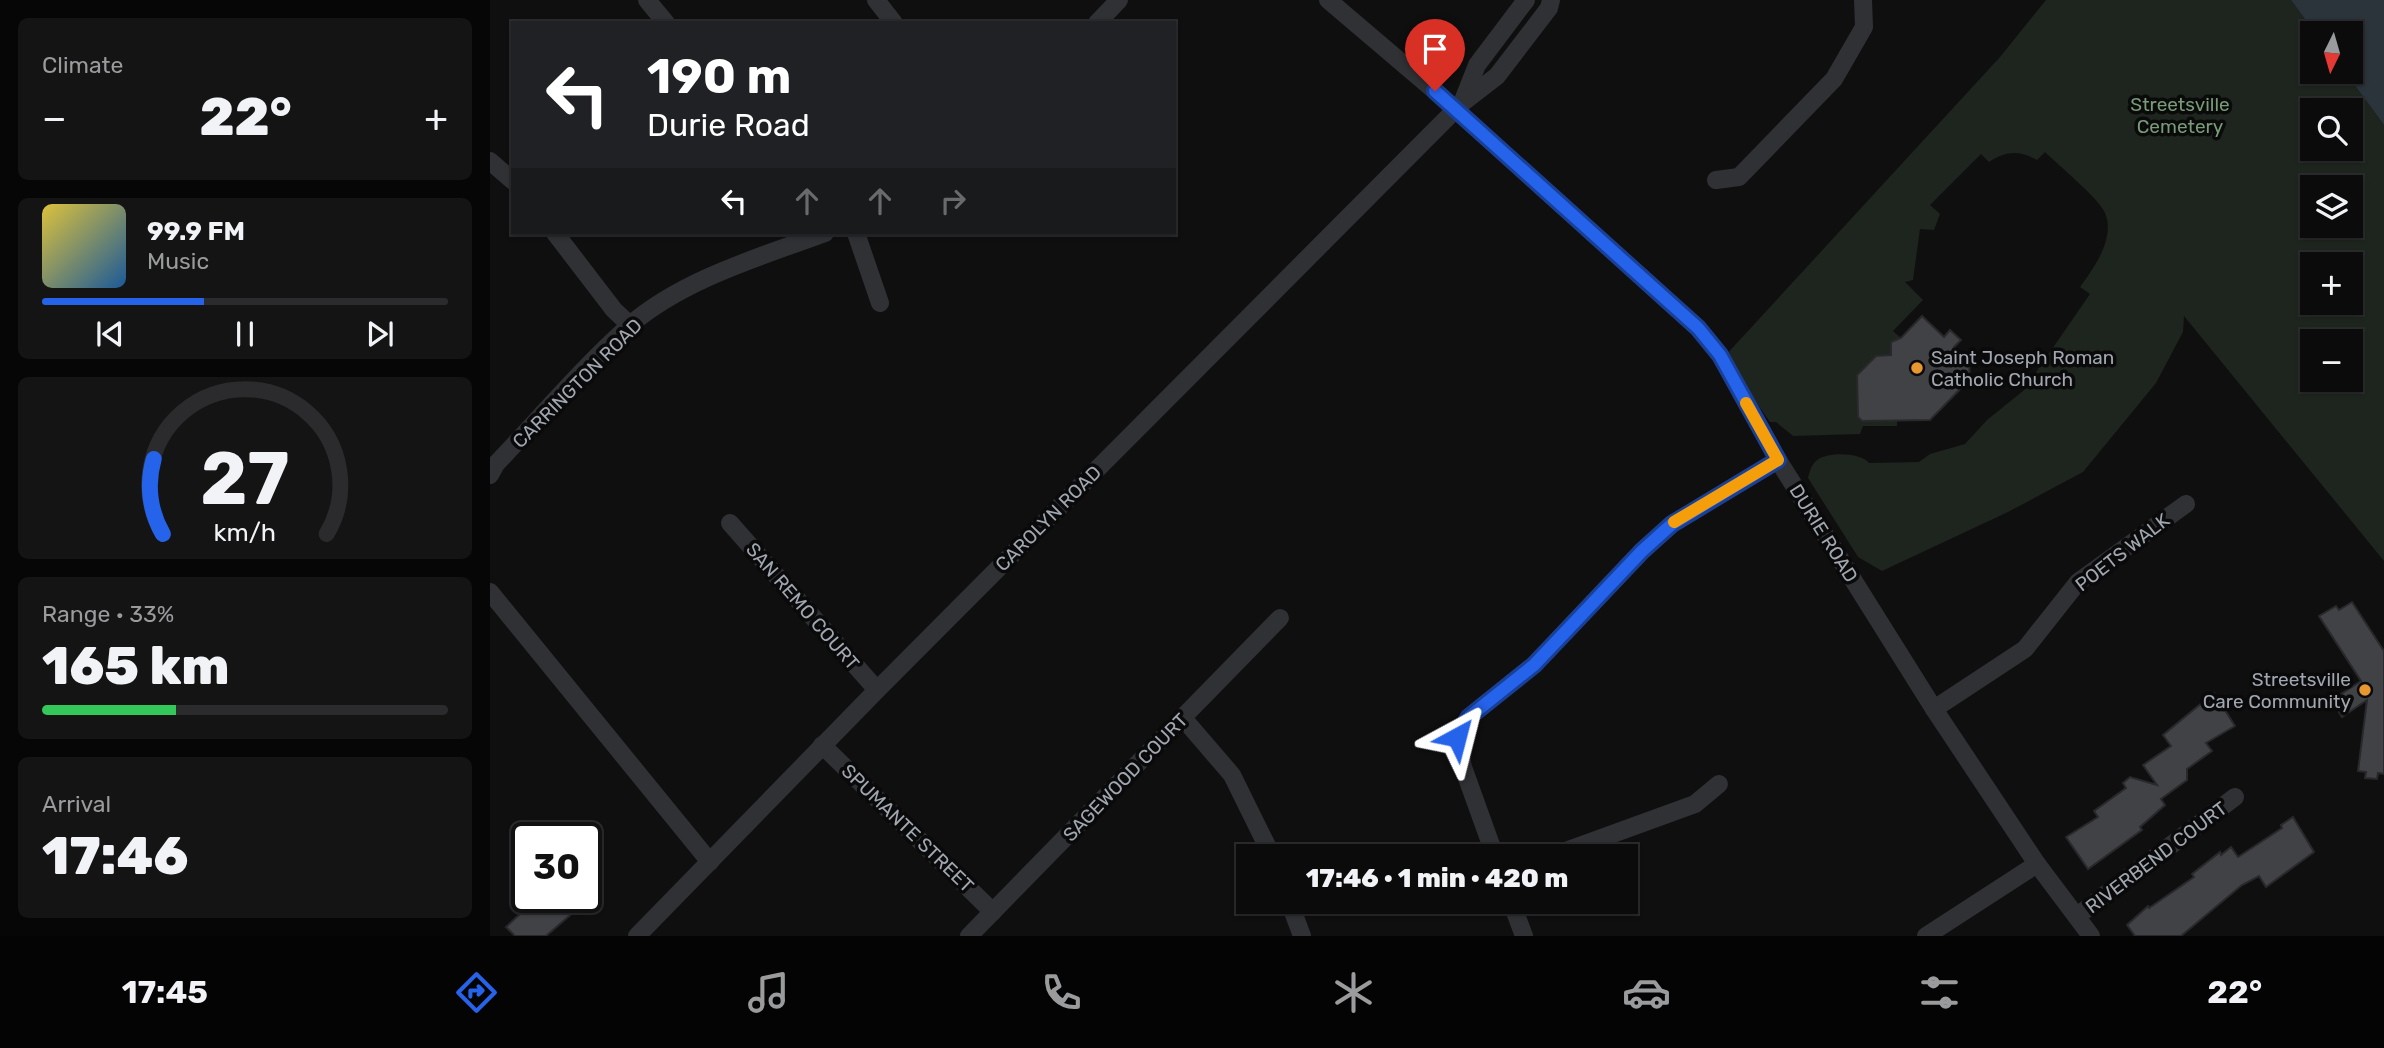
<!DOCTYPE html>
<meta charset="utf-8">
<style>
body{margin:0;font-family:Rubik,sans-serif;background:#141415;color:#f1f3f6;height:100vh;display:flex;flex-direction:column;font-size:26px;white-space:nowrap}
*{box-sizing:border-box;margin:0}
p{font-size:23px;color:#9a9b9d}
.icon{flex:none;width:38px;height:38px;fill:none;stroke:currentColor;stroke-width:2;stroke-linecap:round;stroke-linejoin:round}
.map{position:relative;flex:1;overflow:hidden}
.sheet{display:flex;flex-direction:column;gap:18px;padding:18px;background:#060607;width:490px}
.sheet>*{flex:none}
.hud{position:absolute;left:21px;top:21px;width:665px;height:214px;border-radius:0px;box-shadow:0 2px 5px #0004,0 0 0 2px #2b2b2d;background:#202124;color:#fff;overflow:hidden}
.needle{width:46px;rotate:185deg}
.controls{position:absolute;left:1810px;top:21px;display:grid;gap:14px}
.controls a{display:grid;place-items:center;width:63px;height:63px;border-radius:0px;background:#0b0b0c;box-shadow:0 2px 5px #0004,0 0 0 2px #2b2b2d;font-size:35px}
.speed{position:absolute;left:21px;top:822px;display:flex;gap:14px;font-size:35px;font-weight:700;text-align:center}
.speed>*{display:grid;place-content:center;width:91px;height:91px;border-radius:50%;background:#0b0b0c;box-shadow:0 2px 5px #0004,0 0 0 2px #2b2b2d;line-height:1}
.speed .limit{border:4px solid #111;border-radius:10px;background:#fff;color:#111}
.pin{position:absolute;display:grid;place-items:center;width:60px;height:60px;color:#fff;margin:-72px -30px;border-radius:50% 50% 50% 0;rotate:-45deg;box-shadow:0 0 7px #0007}
.pin .icon{rotate:45deg}
.me{position:absolute;width:77px;margin:-38px;rotate:38deg;stroke-linejoin:round;filter:drop-shadow(0 0 5px #0008)}
.turn{display:flex;align-items:center;gap:24px;height:147px;padding:0 21px;font-size:32px}
.turn .icon{width:91px;height:91px;stroke-width:2.5}
.turn b{display:block;font-size:49px;line-height:60px}
.lanes{display:flex;align-items:center;height:66px;padding:0 21px;background:#0003;justify-content:center;gap:35px;direction:ltr}
.lanes .off{opacity:.35}
.big{font-size:52px;font-weight:800;line-height:1.1}
.sheet .tile{flex:1;display:flex;flex-direction:column;justify-content:center;gap:10px;min-width:0;padding:0 24px;border-radius:10px;background:#141415}
.sheet .dial{align-items:center;gap:0}
.dial svg{height:182px;overflow:visible;fill:none;stroke:#2b2b2d;stroke-width:7;stroke-linecap:round;text-anchor:middle}
.dial text{fill:#f1f3f6;stroke:none}
.song{display:flex;align-items:center;gap:21px}
.cover{width:84px;height:84px;border-radius:10px;background:linear-gradient(135deg,hsl(50 70% 55%),hsl(210 70% 35%))}
.played{height:7px;border-radius:4px;background:linear-gradient(90deg,#2563eb 40%,#2b2b2d 40%)}
.keys{display:flex;justify-content:space-around;direction:ltr}
.heat{display:flex;justify-content:space-between;align-items:center;font-size:38px;direction:ltr}
.charge{height:10px;border-radius:5px;background:linear-gradient(90deg,#34c759 33%,#2b2b2d 0)}
.trip{position:absolute;left:746px;top:844px;width:402px;height:70px;border-radius:0px;background:#0b0b0c;box-shadow:0 2px 5px #0004,0 0 0 2px #2b2b2d;font-weight:800;line-height:70px;text-align:center}
.menu{display:flex;height:112px;justify-content:space-around;align-items:center;background:#040405;color:#9a9b9d}
.menu .icon{width:49px;height:49px}
.menu .selected{color:#2563eb}
.menu b{font-size:32px;color:#f1f3f6}
main{display:flex;flex:1;min-height:0}
.map>svg:first-child{display:block}
.green{fill:#1e241e;fill-rule:evenodd}
.water{fill:#2b343a}
.building{fill:#404246;stroke:#29292c;stroke-width:2}
.lines{fill:none;stroke-linecap:round;stroke-linejoin:round}
.minor{stroke:#303135;stroke-width:18}
.route-casing{stroke:#184099;stroke-width:18}
.route{stroke:#2563eb;stroke-width:12}
.slow{stroke:#f59e0b;stroke-width:12}
.poi-dot{fill:#e8962f;stroke:#0a0a0b;stroke-width:2.5}
.labels{text-anchor:middle;stroke-width:7;stroke-linejoin:round;paint-order:stroke}
.park-label{font-size:19px;fill:#7a9b78;stroke:#0a0a0b}
.poi-label{font-size:19px;fill:#a1a7b0;stroke:#0a0a0b;text-anchor:start}
.street-label{font-size:19px;fill:#a1a7b0;stroke:#0a0a0b}
</style>
<main>
<section class="sheet">
<div class="tile"><p>Climate</p>
<div class="heat"><a>−</a><b class="big">22°</b><a>+</a></div>
</div>
<div class="tile">
<div class="song"><i class="cover"></i><div><b>99.9 FM</b><p>Music</p></div></div>
<div class="played"></div>
<div class="keys"><svg class="icon" aria-label="previous" viewBox="0 0 24 24"><path d="M18 5L8 12l10 7zM5 5v14"/></svg><svg class="icon" aria-label="pause" viewBox="0 0 24 24"><path d="M8 5v14M16 5v14"/></svg><svg class="icon" aria-label="next" viewBox="0 0 24 24"><path d="M6 5l10 7-10 7zM19 5v14"/></svg></div>
</div>
<div class="tile dial"><svg viewBox="0 0 100 80">
<path d="M14 69A42 42 0 1 1 86 69"/>
<path d="M14 69A42 42 0 0 1 10 36" stroke="#2563eb"/>
<text x="50" y="56" font-size="32" font-weight="700">27</text>
<text x="50" y="72" font-size="11">km/h</text>
</svg></div>
<div class="tile"><p>Range · 33%</p><b class="big">165 km</b><div class="charge"></div></div>
<div class="tile"><p>Arrival</p><b class="big">17:46</b></div>
</section>
<div class="map">
<svg width="1894" height="936" viewBox="0 0 1894 936">
<rect width="100%" height="100%" fill="#0f0f10"/>
<path class="green" d="M1556,0h245l24,33h-3v39h33l39,53v436l-200,-245 -1,16 -27,51 -73,89 -75,40 -126,59 -24,-14 -50,-79c1,-5 3,-12 7,-16 9,-11 46,-10 54,1l50,-1 11,-8 35,-10 22,-24 36,-29 67,-97 -10,-7c14,-19 37,-51 24,-76 -7,-14 -46,-46 -59,-59l-8,8c-18,-10 -31,-9 -48,2l-8,-8 -51,51 10,9 -6,16 -14,-1 -7,51 -8,2 18,18 -30,31 8,7 -10,4 4,13 -19,1 -19,19 1,29 3,3 -3,11 4,3 10,-4 25,3v6h-34l-3,8 -67,2 -17,-14h-6l-46,-65 276,-300zM1822,110h38v39h-38zM1822,187h38v39h-38zM1822,264h38v39h-38zM1822,341h38v39h-38z"/>
<polygon class="water" points="1801,0 1894,0 1894,125 1855,72 1860,72 1860,33 1825,33"/>
<g class="building">
<polygon points="1432,316 1454,337 1460,330 1471,340 1464,347 1479,362 1480,379 1440,420 1372,421 1368,417 1367,375 1386,356 1401,355 1401,342 1411,338"/>
<polygon points="1862,602 1894,651 1894,774 1888,773 1887,779 1875,778 1876,772 1868,771 1877,700 1852,717 1842,700 1871,681 1829,616 1846,606 1849,610"/>
<polygon points="1724,693 1745,726 1716,743 1722,751 1697,769 1697,780 1671,799 1675,805 1650,827 1652,830 1598,869 1576,837 1608,817 1604,811 1636,788 1633,783 1640,777 1667,785 1653,765 1681,746 1673,735"/>
<polygon points="1803,817 1824,852 1776,887 1769,876 1752,885 1691,936 1645,936 1637,925 1658,906 1659,908 1704,877 1702,874 1730,852 1731,855 1741,847 1748,857 1792,828 1791,825"/>
<polygon points="47,898 100,898 56,936 25,936 16,927"/>
</g>
<g class="lines">
<g class="minor">
<polyline points="157,0 176,23"/>
<polyline points="386,0 404,23"/>
<polyline points="838,0 945,91 1208,328 1230,355 1288,460 1444,709 1547,864 1601,936"/>
<polyline points="607,23 629,0"/>
<polyline points="972,103 987,65 1036,0"/>
<polyline points="0,161 23,181"/>
<polyline points="1226,180 1249,177 1344,79 1374,27 1373,0"/>
<polyline points="65,233 124,310 140,325"/>
<polyline points="366,233 390,303"/>
<path d="M0,475l6,-11c44,-46 86,-96 133,-138 52,-46 133,-70 196,-93"/>
<polyline points="240,523 387,690"/>
<polyline points="0,592 220,862"/>
<polyline points="1444,709 1535,649 1588,582 1696,504"/>
<polyline points="693,718 742,775 782,856"/>
<polyline points="332,745 503,912"/>
<polyline points="1005,856 973,767 967,737 979,717 1044,665 1152,551 1182,524 1288,460"/>
<polyline points="1062,856 1205,804 1229,784"/>
<polyline points="799,901 812,936"/>
<polyline points="1021,901 1034,936"/>
<polyline points="1587,916 1745,797"/>
<polyline points="147,936 387,690 972,103 1007,76 1059,8 1061,0"/>
<polyline points="479,936 790,618"/>
<polyline points="1436,936 1547,864"/>
</g>
</g>
<g class="lines">
<g class="route-casing">
<polyline id="route" points="945,91 1208,328 1230,355 1288,460 1182,524 1152,551 1044,665 979,717 967,737"/>
</g>
<use href="#route" class="route"/>
<polyline class="slow" points="1184,522 1288,460 1256,403"/>
</g>
<g class="poi-dot">
<circle cx="1427" cy="368" r="7"/>
<circle cx="1875" cy="690" r="7"/>
</g>
<g class="labels">
<g class="park-label">
<text x="1690" y="111">Streetsville<tspan x="1690" dy="22">Cemetery</tspan></text>
</g>
<g class="poi-label">
<text x="1441" y="364">Saint Joseph Roman<tspan x="1441" dy="22">Catholic Church</tspan></text>
<text x="1861" y="686" text-anchor="end">Streetsville<tspan x="1861" dy="22">Care Community</tspan></text>
</g>
<g class="street-label">
<text transform="translate(87 383) rotate(-45)" y="7">CARRINGTON ROAD</text>
<text transform="translate(558 518) rotate(-45)" y="7">CAROLYN ROAD</text>
<text transform="translate(1334 533) rotate(58)" y="7">DURIE ROAD</text>
<text transform="translate(1632 552) rotate(-38)" y="7">POETS WALK</text>
<text transform="translate(313 606) rotate(49)" y="7">SAN REMO COURT</text>
<text transform="translate(635 777) rotate(-46)" y="7">SAGEWOOD COURT</text>
<text transform="translate(418 828) rotate(44)" y="7">SPUMANTE STREET</text>
<text transform="translate(1666 857) rotate(-37)" y="7">RIVERBEND COURT</text>
</g>
</g>
</svg>
<div class="controls">
<a><svg class="needle" viewBox="-14 -14 28 28"><path d="M0-13l5 13h-10z" fill="#e53935"/><path d="M0 13l5-13h-10z" fill="#9a9b9d"/></svg></a>
<a><svg class="icon" aria-label="search" viewBox="0 0 24 24"><circle cx="10" cy="10" r="6"/><path d="M15 15l6 6"/></svg></a>
<a><svg class="icon" aria-label="layers" viewBox="0 0 24 24"><path d="M12 4l9 5-9 5-9-5zM3 14l9 5 9-5"/></svg></a>
<a>+</a>
<a>−</a>
</div>
<div class="speed"><div class="limit">30</div></div>
<div class="pin" style="left:945px;top:91px;background:#d93025"><svg class="icon" aria-label="arrive" viewBox="0 0 24 24"><path d="M6 21V4h12l-3 4 3 4H6"/></svg></div>
<svg class="me" style="left:967px;top:737px" viewBox="-20 -20 40 40"><path d="M0-17L14 15 0 8-14 15z" fill="#2563eb" stroke="#fff" stroke-width="4"/></svg>
<div class="trip">17:46 · 1 min · 420 m</div>
<div class="hud">
<div class="turn"><svg class="icon" aria-label="left" viewBox="0 0 24 24"><path d="M17 20v-9H6M10 6l-5 5 5 5"/></svg><div><b>190 m</b>Durie Road</div></div>
<div class="lanes"><svg class="icon" aria-label="left" viewBox="0 0 24 24"><path d="M17 20v-9H6M10 6l-5 5 5 5"/></svg><svg class="icon off" aria-label="ahead" viewBox="0 0 24 24"><path d="M12 20V5M6 11l6-6 6 6"/></svg><svg class="icon off" aria-label="ahead" viewBox="0 0 24 24"><path d="M12 20V5M6 11l6-6 6 6"/></svg><svg class="icon off" aria-label="right" viewBox="0 0 24 24"><path d="M7 20v-9h11M14 6l5 5-5 5"/></svg></div>
</div>
</div>
</main>
<nav class="menu">
<b>17:45</b>
<svg class="icon selected" aria-label="directions" viewBox="0 0 24 24"><path d="M12 3l9 9-9 9-9-9zM9 14v-3h6M13 9l2 2-2 2"/></svg>
<svg class="icon" aria-label="music" viewBox="0 0 24 24"><path d="M9 18V5l10-2v13"/><circle cx="6" cy="18" r="3"/><circle cx="16" cy="16" r="3"/></svg>
<svg class="icon" aria-label="phone" viewBox="0 0 24 24"><path d="M5 4h4l2 5-3 2q2 4 5 5l2-3 5 2v4C11 20 4 13 5 4z"/></svg>
<svg class="icon" aria-label="climate" viewBox="0 0 24 24"><path d="M12 3v18M4 7l16 10M4 17L20 7"/></svg>
<svg class="icon" aria-label="car" viewBox="0 0 24 24"><path d="M5 17H2v-5l4-1 3-4h7l3 4 3 1v5h-3M9 17h6M6 11h13"/><circle cx="7" cy="17" r="2"/><circle cx="17" cy="17" r="2"/></svg>
<svg class="icon" aria-label="filters" viewBox="0 0 24 24"><path d="M4 7h16M4 17h16"/><circle cx="9" cy="7" r="2"/><circle cx="15" cy="17" r="2"/></svg>
<b>22°</b>
</nav>
